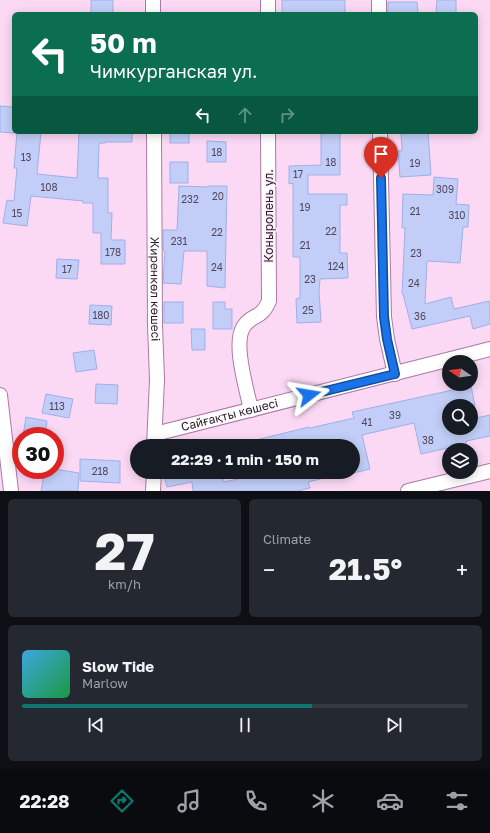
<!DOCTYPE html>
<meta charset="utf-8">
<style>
body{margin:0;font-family:"Golos Text",sans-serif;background:#242831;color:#f1f3f6;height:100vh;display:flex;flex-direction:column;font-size:15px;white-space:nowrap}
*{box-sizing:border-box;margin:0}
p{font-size:13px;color:#9ea1a6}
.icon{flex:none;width:22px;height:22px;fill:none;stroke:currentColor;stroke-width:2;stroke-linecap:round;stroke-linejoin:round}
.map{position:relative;height:491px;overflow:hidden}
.side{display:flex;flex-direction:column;gap:8px;padding:8px;background:#0d0f14;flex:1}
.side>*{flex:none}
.hud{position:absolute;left:12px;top:12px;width:466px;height:122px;border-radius:6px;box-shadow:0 2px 10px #0003;background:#0b6e4f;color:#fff;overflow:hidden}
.needle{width:26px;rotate:283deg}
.tools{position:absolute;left:442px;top:355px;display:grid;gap:8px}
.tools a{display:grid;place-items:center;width:36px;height:36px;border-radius:50%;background:#171b24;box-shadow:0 2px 10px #0003;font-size:20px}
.speed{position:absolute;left:12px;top:427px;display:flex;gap:8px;font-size:20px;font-weight:700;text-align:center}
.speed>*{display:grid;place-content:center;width:52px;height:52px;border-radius:50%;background:#171b24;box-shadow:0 2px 10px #0003;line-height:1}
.speed .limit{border:6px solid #d22;background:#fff;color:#111}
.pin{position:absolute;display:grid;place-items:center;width:34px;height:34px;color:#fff;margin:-41px -17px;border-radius:50% 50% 50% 0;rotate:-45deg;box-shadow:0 0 4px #0007}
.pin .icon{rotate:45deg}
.me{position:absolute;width:44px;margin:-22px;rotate:76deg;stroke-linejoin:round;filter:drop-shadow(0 0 3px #0008)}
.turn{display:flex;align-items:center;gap:14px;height:84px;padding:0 12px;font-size:18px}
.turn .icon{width:52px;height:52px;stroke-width:2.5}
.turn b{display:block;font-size:28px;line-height:34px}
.lanes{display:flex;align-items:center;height:38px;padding:0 12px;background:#0003;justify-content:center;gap:20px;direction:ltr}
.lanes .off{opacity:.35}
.big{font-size:30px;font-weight:700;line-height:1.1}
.side .card{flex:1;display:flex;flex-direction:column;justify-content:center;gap:6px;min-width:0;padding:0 14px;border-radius:6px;background:#242831}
.side .dial{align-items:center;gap:0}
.dial b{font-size:52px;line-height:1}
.song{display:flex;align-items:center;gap:12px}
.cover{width:48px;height:48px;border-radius:6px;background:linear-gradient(135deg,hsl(200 70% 55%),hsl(140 70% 35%))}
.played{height:4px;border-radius:2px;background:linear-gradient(90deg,#0f766e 65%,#363941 65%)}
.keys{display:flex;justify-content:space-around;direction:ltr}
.heat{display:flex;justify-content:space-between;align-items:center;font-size:22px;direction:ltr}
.side .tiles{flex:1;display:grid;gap:8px;grid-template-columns:1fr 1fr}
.card:last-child{grid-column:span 2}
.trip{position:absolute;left:130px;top:439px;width:230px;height:40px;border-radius:20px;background:#171b24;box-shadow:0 2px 10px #0003;font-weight:700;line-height:40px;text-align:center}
.menu{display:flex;height:64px;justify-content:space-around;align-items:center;background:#090b0e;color:#9ea1a6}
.menu .icon{width:28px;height:28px}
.menu .active{color:#0f766e}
.menu b{font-size:18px;color:#f1f3f6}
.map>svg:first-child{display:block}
.building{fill:#c2cef7;stroke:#9fafe9}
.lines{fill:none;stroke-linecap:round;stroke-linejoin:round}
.street-casing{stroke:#ac79a4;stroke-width:16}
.street{stroke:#fff;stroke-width:14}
.route-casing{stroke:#114b97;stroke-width:10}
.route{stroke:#1a73e8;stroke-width:7}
.labels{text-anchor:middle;stroke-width:3;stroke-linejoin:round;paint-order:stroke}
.number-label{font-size:10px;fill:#53475e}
.street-label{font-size:12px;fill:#2e1a2b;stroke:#faeff8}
</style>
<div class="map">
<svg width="490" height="491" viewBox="0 0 490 491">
<rect width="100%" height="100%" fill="#fbd9f5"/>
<g class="building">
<rect x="91" y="0" width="22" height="14"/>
<polygon points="282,0 345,0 345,14 323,14 323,13 282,14"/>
<polygon points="437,0 456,0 456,14 436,14"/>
<polygon points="388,2 417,2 418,14 388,14"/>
<polygon points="0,106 14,107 14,133 0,132"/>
<polygon points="17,132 41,132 37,174 77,178 79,132 132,132 132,142 105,142 105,143 99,143 98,178 108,178 108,213 112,213 111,240 125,240 125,264 101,264 101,233 93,233 93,203 83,203 83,201 31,196 27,226 3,223 7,200 14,201 17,168 14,168"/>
<rect x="170" y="132" width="19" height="11"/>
<polygon points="321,132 340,132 340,175 308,175 308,194 347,194 347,205 340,205 340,253 347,253 348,278 320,279 319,291 321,322 297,323 296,299 300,298 300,257 293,257 293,183 289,184 289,166 321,165"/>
<polygon points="401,132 428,132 431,175 400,177 398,151 402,151"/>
<polygon points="207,141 226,142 226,162 207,162"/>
<rect x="170" y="162" width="18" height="21"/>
<polygon points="434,177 458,179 456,204 469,205 468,227 463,227 460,263 427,261 425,304 451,297 454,309 489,301 490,307 490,324 473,329 470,316 412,329 403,294 402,294 405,228 402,228 403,194 433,195"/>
<polygon points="179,186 208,187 208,186 227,186 225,288 207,286 207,251 184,251 181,284 163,283 165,251 163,250 163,230 177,230"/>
<polygon points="57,259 79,260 77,279 56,278"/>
<rect x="164" y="302" width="19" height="21"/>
<polygon points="213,302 225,302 225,309 232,309 232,329 213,329"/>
<polygon points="90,305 112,306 111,325 89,324"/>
<polygon points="191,329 205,329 205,350 192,350"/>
<polygon points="94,350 97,369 76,372 73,353"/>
<polygon points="96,384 118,385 117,404 95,403"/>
<polygon points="471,386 475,406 449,406 449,428 471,428 471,419 490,415 490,436 466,441 466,444 421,454 414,423 362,435 370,469 353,473 353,443 341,446 249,446 248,442 309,427 310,428 354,418 352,412"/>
<polygon points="46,394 73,399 69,418 42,413"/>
<polygon points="26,417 47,421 45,436 23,436"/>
<polygon points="80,459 120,461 120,483 80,481"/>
<polygon points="55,469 79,473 78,491 41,491 45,470 55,470"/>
<polygon points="163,472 222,472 224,482 271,472 331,472 332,476 308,482 310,488 298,491 193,491 192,482 167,487"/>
</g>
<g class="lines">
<g class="street-casing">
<g id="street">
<polyline points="153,0 153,14"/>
<polyline points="268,0 268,14"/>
<polyline points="379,0 379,14"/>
<path id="s1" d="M154,132l1,193 2,55 -3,66"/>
<polyline points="380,132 384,317 387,339 395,374"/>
<polyline points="0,395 11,491"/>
<path d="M251,410c-4,-20 -19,-68 -7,-84 9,-13 17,-6 25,-25l-1,-169"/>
<path id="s2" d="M155,434l335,-85"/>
<polyline points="153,491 154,472"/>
<polyline points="408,491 490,471"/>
</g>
</g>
<use href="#street" class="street"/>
</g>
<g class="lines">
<g class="route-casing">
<polyline id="route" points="309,395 395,374 387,339 384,317 381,178"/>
</g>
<use href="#route" class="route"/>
</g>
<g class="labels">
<g class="number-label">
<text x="217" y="156">18</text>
<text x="26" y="161">13</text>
<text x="331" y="166">18</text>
<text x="415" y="167">19</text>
<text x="298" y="178">17</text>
<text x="49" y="191">108</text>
<text x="445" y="193">309</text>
<text x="218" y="200">20</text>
<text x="190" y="203">232</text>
<text x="305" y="211">19</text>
<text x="415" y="215">21</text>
<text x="17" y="217">15</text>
<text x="457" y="219">310</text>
<text x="331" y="235">22</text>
<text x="217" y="236">22</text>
<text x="179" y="245">231</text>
<text x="305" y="249">21</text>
<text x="113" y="256">178</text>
<text x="416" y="257">23</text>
<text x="336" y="270">124</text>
<text x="217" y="271">24</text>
<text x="67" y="273">17</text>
<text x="310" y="283">23</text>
<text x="414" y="287">24</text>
<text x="308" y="314">25</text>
<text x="101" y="319">180</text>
<text x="420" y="320">36</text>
<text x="57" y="410">113</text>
<text x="395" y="419">39</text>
<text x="367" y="426">41</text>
<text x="428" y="444">38</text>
<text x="100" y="475">218</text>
</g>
<g class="street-label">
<text transform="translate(269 216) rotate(-90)" y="4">Коныролень ул.</text>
<text dy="4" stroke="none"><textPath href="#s1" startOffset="157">Жиренкөл көшесі</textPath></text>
<text dy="4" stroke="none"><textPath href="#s2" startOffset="77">Сайғақты көшесі</textPath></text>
</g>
</g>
</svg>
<div class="tools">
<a><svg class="needle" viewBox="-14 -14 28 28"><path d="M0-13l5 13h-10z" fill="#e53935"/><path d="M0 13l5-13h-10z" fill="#9ea1a6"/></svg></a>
<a><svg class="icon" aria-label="search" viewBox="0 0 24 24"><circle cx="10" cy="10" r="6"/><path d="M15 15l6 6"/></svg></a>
<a><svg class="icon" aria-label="layers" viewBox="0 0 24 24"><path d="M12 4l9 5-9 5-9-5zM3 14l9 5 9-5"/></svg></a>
</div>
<div class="speed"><div class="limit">30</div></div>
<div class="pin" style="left:381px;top:178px;background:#d93025"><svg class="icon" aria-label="arrive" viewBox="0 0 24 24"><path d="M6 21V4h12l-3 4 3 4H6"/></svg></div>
<svg class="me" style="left:309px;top:395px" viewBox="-20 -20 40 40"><path d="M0-17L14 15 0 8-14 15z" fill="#1a73e8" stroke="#fff" stroke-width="4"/></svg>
<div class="trip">22:29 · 1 min · 150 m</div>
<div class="hud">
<div class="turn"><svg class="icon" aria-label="left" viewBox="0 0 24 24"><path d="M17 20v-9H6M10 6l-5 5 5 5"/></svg><div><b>50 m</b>Чимкурганская ул.</div></div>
<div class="lanes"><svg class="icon" aria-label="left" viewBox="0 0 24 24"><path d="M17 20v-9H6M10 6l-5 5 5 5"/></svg><svg class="icon off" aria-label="ahead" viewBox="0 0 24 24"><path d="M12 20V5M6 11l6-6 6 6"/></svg><svg class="icon off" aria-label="right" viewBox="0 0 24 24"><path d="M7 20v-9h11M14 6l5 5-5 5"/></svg></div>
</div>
</div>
<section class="side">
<div class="tiles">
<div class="card dial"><b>27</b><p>km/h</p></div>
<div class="card"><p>Climate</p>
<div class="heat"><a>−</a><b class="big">21.5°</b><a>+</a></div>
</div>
<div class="card">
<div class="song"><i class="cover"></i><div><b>Slow Tide</b><p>Marlow</p></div></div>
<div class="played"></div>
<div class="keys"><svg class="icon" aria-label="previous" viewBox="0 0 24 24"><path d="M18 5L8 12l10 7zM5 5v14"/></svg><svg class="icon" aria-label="pause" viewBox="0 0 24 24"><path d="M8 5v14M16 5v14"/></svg><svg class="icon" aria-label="next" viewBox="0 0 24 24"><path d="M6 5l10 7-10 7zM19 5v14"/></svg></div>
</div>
</div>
</section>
<nav class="menu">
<b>22:28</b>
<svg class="icon active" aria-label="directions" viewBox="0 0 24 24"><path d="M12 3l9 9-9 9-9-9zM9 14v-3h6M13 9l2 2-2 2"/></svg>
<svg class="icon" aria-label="music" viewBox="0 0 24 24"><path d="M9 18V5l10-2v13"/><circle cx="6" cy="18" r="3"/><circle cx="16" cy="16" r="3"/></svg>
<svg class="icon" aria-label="phone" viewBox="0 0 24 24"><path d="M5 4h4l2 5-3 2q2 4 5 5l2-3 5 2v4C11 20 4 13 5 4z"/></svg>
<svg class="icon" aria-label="climate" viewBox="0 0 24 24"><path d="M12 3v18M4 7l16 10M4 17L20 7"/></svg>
<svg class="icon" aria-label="car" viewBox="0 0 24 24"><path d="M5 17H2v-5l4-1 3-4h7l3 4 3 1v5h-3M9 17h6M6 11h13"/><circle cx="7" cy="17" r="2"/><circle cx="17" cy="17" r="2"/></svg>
<svg class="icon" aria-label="filters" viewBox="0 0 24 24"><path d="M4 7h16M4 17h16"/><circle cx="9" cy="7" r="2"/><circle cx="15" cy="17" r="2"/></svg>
</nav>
